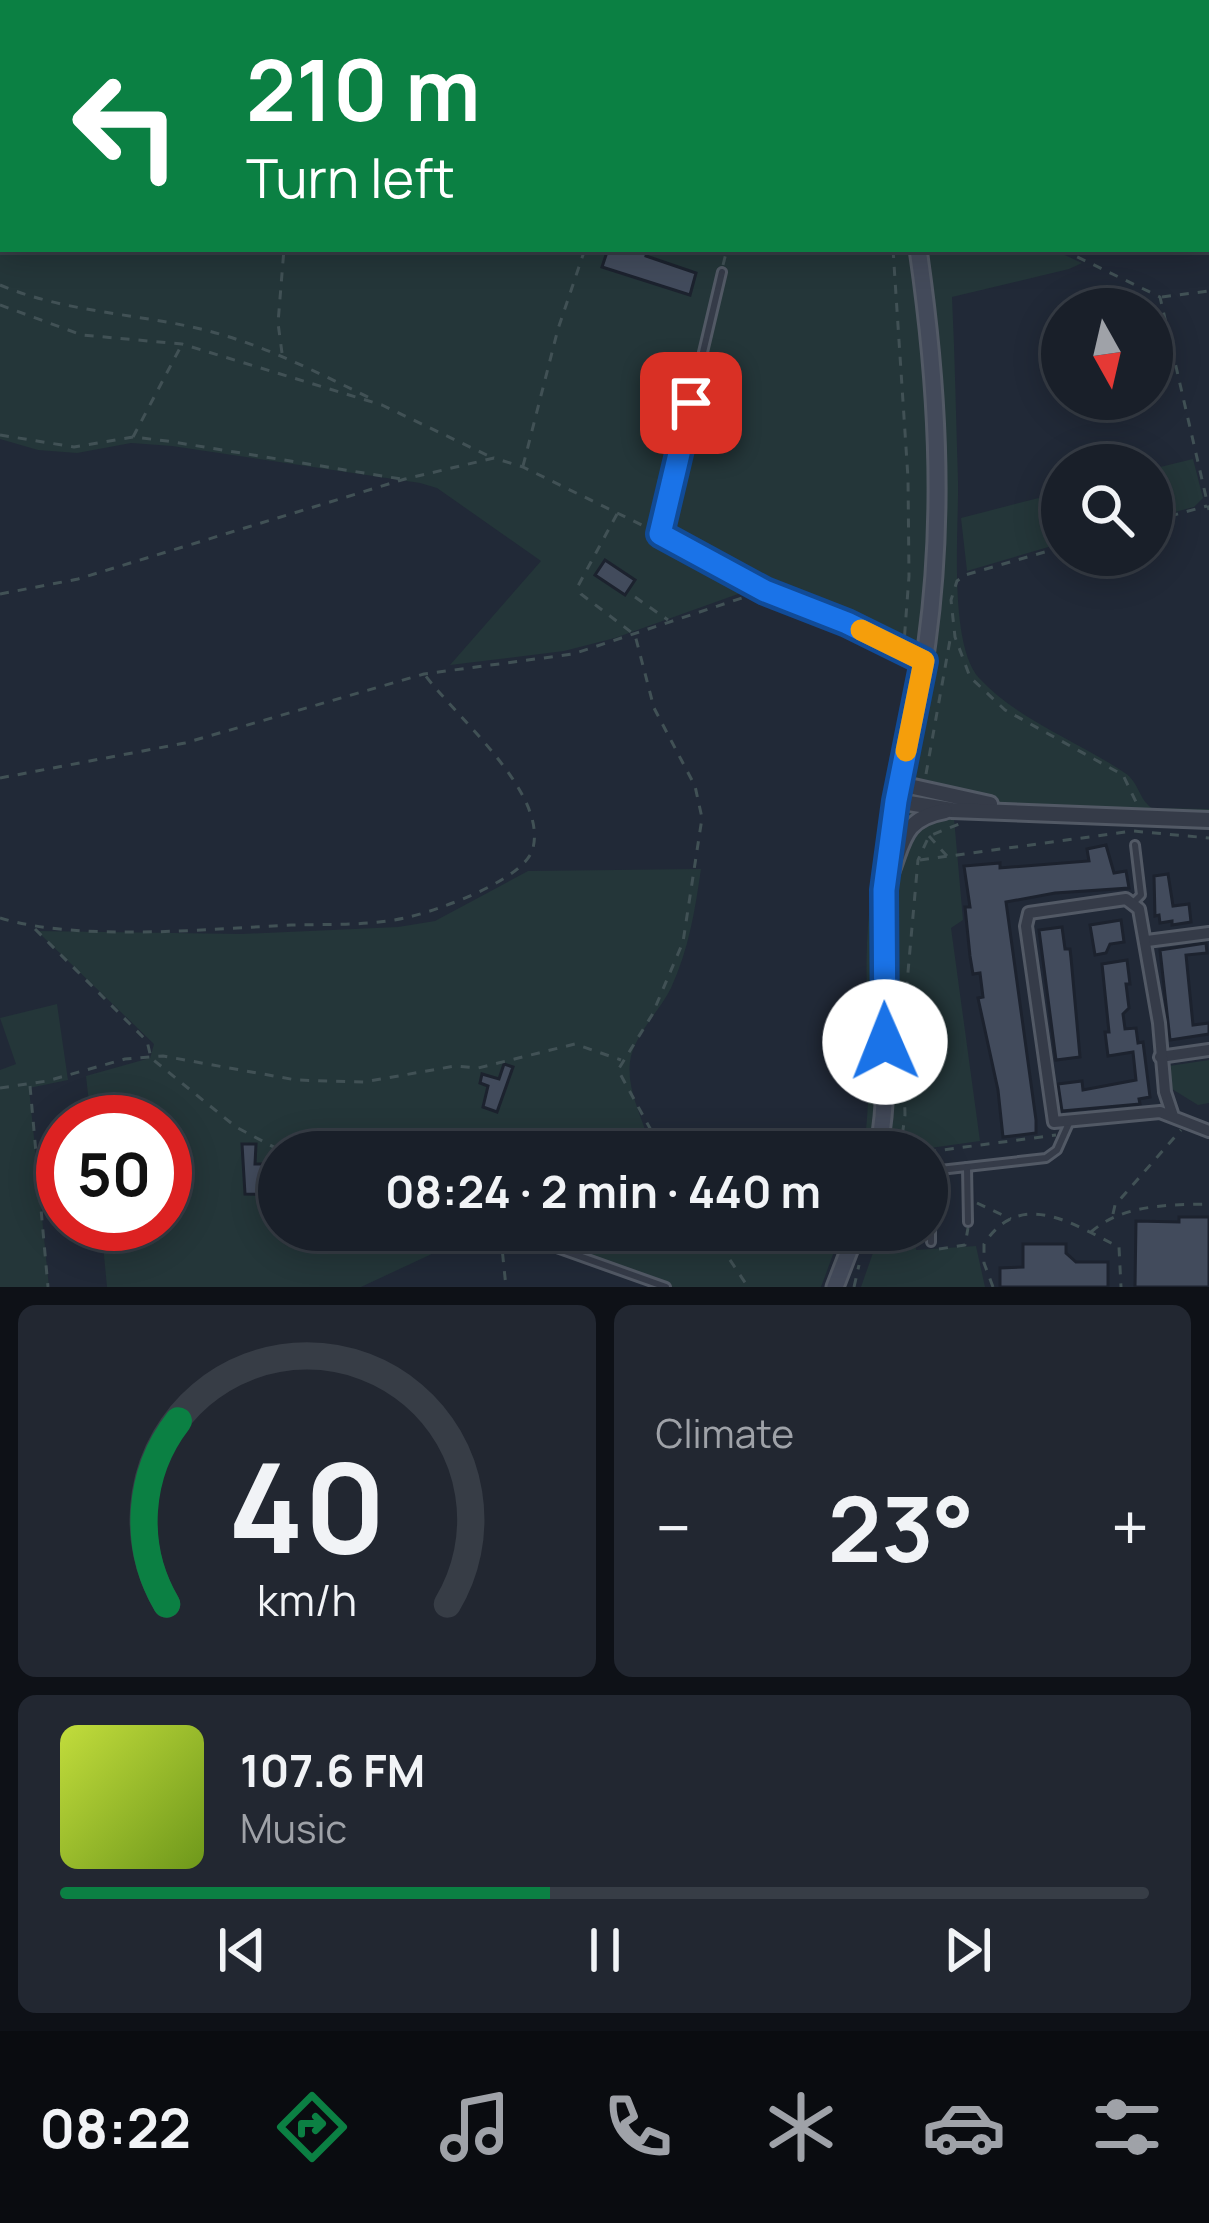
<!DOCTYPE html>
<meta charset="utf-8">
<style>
body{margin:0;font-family:Manrope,sans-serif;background:#222731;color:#f1f3f6;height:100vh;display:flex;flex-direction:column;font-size:45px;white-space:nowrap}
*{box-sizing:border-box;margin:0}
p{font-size:39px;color:#9fa2a8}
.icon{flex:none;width:66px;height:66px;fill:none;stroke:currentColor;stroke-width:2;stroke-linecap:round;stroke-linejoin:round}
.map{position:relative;height:1287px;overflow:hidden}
.drawer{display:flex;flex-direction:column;gap:18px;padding:18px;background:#0e1117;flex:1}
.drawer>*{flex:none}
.hud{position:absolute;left:0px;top:0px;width:1209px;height:252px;box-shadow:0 6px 30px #0003,0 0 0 3px #373d46;background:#0b8043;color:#fff;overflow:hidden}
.needle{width:78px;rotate:172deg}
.controls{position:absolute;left:1041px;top:288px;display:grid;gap:24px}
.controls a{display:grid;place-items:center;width:132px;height:132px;border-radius:50%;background:#191f29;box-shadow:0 6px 30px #0003,0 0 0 3px #373d46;font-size:60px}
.speed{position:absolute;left:36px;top:1095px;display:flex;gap:24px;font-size:60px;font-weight:700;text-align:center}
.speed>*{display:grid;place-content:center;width:156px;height:156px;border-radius:50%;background:#191f29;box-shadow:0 6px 30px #0003,0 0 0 3px #373d46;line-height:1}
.speed .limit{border:18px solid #d22;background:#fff;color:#111}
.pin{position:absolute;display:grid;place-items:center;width:102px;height:102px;color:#fff;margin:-51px;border-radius:24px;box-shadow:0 6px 18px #0006}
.me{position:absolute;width:132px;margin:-66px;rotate:359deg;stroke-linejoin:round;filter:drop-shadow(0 0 9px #0008)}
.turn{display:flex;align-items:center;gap:42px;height:252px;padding:0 48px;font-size:54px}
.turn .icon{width:156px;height:156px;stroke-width:2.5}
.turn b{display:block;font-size:84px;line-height:102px}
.big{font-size:90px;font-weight:700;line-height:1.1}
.drawer .widget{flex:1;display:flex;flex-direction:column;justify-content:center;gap:18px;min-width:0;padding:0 42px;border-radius:18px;background:#222731}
.drawer .dial{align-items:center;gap:0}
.dial svg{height:312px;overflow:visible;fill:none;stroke:#373d46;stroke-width:7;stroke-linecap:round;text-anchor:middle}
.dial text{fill:#f1f3f6;stroke:none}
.song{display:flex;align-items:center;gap:36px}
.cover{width:144px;height:144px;border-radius:18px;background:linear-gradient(135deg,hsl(70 70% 55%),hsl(80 70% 35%))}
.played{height:12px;border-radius:6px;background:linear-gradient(90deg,#0b8043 45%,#373d46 45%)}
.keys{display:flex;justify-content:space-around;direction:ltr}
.heat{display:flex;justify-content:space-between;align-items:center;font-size:66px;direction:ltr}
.drawer .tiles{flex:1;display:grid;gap:18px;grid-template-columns:1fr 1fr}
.widget:last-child{grid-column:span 2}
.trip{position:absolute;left:258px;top:1131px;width:690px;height:120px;border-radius:60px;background:#191f29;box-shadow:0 6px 30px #0003,0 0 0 3px #373d46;font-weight:700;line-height:120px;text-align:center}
.dock{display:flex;height:192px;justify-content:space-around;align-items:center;background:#0a0c10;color:#9fa2a8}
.dock .icon{width:84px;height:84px}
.dock .on{color:#0b8043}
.dock b{font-size:54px;color:#f1f3f6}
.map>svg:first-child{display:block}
.green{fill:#243639}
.building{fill:#424b5c;stroke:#1c222e;stroke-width:3}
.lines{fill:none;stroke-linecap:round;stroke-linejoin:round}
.service-casing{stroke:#525965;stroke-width:12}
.minor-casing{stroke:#525965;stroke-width:16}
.tertiary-casing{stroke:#525965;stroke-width:20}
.secondary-casing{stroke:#525965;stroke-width:21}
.path{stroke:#415155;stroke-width:3;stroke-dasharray:9 9;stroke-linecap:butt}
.service{stroke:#353b48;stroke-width:6}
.minor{stroke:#353b48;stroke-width:10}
.tertiary{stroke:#353b48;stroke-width:14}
.secondary{stroke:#434a5a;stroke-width:15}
.route-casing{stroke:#114b97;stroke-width:30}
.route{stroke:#1a73e8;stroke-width:21}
.slow{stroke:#f59e0b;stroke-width:21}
</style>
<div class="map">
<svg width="1209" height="1287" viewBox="0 0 1209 1287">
<rect width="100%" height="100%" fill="#212937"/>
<g class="green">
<path d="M0,0l19,3h-16v246h1049l30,14 -13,6 -117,28c3,61 4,123 6,184 1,47 -10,162 21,197 40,43 99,63 146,95 14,9 14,27 27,35l57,1v20l-255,-11 9,102 -12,8 29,213 -78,11h-39c13,-79 -2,-158 6,-238 8,-84 28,-169 44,-252l-161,-73 -137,49 -51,13 -114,14 91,-104 -104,-73 -17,-5 -248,-37 -41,-3 -54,10 -39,-3 -38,-11z"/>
<polygon points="379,0 907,0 365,3"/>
<polygon points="1193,459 1203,498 1194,507 1152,518 1152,469"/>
<polygon points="1062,492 1062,543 967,571 961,518"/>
<path d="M701,869c-6,41 -12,80 -30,119 -11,23 -38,48 -41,74 -3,25 9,49 17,73h111l102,17h-581v78h563l-21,57h-159l-155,-55 -56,13 -90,42h-254l-6,-63h64v-102h-74l-5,-46 64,-18 4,-14 -117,-113 205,3 156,-7 37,-6 93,-50z"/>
<polygon points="57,1004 68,1080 29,1088 49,1287 0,1287 0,1070 16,1064 0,1018"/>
<polygon points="1209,1060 1209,1103 1198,1105 1172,1089 1169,1066"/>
<polygon points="881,1230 915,1230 916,1250 976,1246 985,1287 861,1287"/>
</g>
<g class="building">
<polygon points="608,249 648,249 646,256 696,273 690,295 602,267"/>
<polygon points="605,560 635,580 625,595 595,575"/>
<polygon points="1106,845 1114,873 1126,871 1129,888 1055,893 1006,902 1036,1120 1036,1133 1003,1137 998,1090 978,998 983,997 980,973 973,974 970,956 965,907 970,907 964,866 1000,863 1000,868 1089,861 1087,849"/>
<polygon points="1168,874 1173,906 1189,904 1191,922 1172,925 1172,921 1160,923 1159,915 1155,916 1154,876"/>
<polygon points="1121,920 1124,942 1110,944 1106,953 1095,955 1090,925"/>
<polygon points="1062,927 1065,949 1070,949 1071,958 1080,1057 1056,1060 1039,930"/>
<polygon points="1206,943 1207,953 1186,955 1193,1025 1209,1023 1209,1034 1170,1040 1160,950"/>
<polygon points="1127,960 1130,984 1126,984 1129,1008 1123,1014 1125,1029 1136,1028 1138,1043 1143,1042 1150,1097 1139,1099 1140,1104 1062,1111 1058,1084 1082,1081 1083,1090 1136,1080 1133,1052 1108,1056 1105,1032 1109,1032 1102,964"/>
<polygon points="504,1064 513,1067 497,1112 483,1107 488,1086 480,1083 482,1074 499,1079"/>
<polygon points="242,1144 256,1144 255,1164 271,1164 270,1170 279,1170 279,1195 245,1194"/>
<polygon points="1179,1217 1209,1217 1209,1287 1135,1287 1136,1221 1179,1222"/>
<polygon points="1023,1244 1066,1244 1066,1253 1076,1262 1108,1262 1108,1287 1000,1287 1000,1268 1023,1267"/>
</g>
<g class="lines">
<g class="service-casing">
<g id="service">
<polyline points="722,272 660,534 765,591 847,623 923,660"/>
<polyline points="1134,902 1141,895 1135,845"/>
<polyline points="967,1167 968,1222"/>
<polyline points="412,1230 421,1237 439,1230"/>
<polyline points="506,1230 666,1287"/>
<polyline points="931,1242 931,1171 1046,1158 1057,1150 1069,1123"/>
</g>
</g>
<g class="minor-casing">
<g id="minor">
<polyline points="1147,941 1209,933"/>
<polyline points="1160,1057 1209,1050"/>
<polyline points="1173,1116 1165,1092 1159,1023 1139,909 1126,899 1029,913 1026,926 1054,1122 1160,1112 1209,1131"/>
</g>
</g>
<g class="tertiary-casing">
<g id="tertiary">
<polyline points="900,784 990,804"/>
<polyline points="896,801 952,810 1209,820"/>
<path d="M888,880c16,-36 12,-61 57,-69"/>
</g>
</g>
<g class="secondary-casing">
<g id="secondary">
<polyline points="882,0 882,3"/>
<path d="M878,1152c17,-87 -2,-178 6,-266 9,-82 32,-162 43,-244 18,-132 10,-262 -9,-393"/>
<polyline points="835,1287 857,1230"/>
</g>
</g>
<g class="path">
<polyline points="7,0 11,3"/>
<polyline points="119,0 138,3"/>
<polyline points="770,0 775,3"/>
<polyline points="71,3 72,0"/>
<polyline points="456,3 478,0"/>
<polyline points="0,205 3,199"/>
<polyline points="893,249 908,478 909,576 904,643"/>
<polyline points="1061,249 1160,297 1209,510"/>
<polyline points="723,265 727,249"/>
<path d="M0,285c62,26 127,28 192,42 65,14 122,44 182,73"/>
<polyline points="1162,297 1209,291"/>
<polyline points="0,305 82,335 182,344 382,405 493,458"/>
<polyline points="282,353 278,323 284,249"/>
<polyline points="0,435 74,447 133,437 167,441 401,479"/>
<polyline points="133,437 181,346"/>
<polyline points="523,466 558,329 585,249"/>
<polyline points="617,514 578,586 581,594 635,635 654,708 695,786 702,818 683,942 652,1015 618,1070 663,1152"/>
<polyline points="1152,521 1207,506"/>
<polyline points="1062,547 965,575 957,581 951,600 955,637 970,677 1005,710 1123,775 1136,802"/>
<polyline points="0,594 78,579 405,479 494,458 523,467 654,531"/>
<polyline points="635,597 668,620"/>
<polyline points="926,774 950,640 954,638"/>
<polyline points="0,778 185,743 424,674 573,654 751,595"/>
<polyline points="929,836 947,856"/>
<polyline points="920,860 1133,831 1209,838"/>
<path d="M0,918c80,24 206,11 291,7 38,-1 81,1 118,-8 30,-7 117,-38 124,-69 14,-56 -76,-130 -108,-173"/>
<polyline points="35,929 147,1041 151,1058 236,1127 283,1152"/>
<polyline points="30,1086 48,1287"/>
<polyline points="0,1088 47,1081 125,1059 163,1056 296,1080 364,1082 455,1066 478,1068 575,1044 621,1060"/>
<polyline points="900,1152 905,1115 903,1028 918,860 929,836 959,824"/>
<polyline points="927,1152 1056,1135"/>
<polyline points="977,1203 1011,1219"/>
<polyline points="1113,1214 1115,1205 1181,1130"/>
<polyline points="477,1230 502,1248 506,1287"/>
<polyline points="710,1230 748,1287"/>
<path d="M1091,1232c32,-28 77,-27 118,-28"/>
<polyline points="939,1249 965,1245 968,1228"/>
<polyline points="854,1287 859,1265"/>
<path d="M993,1287l-9,-24v-19c37,-57 90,-19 135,3l2,40"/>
</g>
<use href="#service" class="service"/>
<use href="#minor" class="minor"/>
<use href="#tertiary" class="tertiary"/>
<use href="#secondary" class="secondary"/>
</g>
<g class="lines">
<g class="route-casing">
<polyline id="route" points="691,403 660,534 765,591 847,623 924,661 896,801 884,890 885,1042"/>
</g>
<use href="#route" class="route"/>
<polyline class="slow" points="861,630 924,661 906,751"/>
</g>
</svg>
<div class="controls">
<a><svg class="needle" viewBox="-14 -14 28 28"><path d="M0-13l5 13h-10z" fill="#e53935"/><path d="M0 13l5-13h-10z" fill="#9fa2a8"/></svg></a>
<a><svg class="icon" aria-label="search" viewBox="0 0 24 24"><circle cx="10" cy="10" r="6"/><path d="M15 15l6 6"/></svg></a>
</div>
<div class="speed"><div class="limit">50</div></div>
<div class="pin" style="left:691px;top:403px;background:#d93025"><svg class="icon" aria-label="arrive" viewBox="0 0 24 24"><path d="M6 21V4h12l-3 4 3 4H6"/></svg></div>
<svg class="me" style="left:885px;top:1042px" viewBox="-20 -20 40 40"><circle r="19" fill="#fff"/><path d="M0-13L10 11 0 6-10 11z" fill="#1a73e8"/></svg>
<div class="trip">08:24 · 2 min · 440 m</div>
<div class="hud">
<div class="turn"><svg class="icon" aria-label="left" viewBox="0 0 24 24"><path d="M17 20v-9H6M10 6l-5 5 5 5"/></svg><div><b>210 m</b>Turn left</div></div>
</div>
</div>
<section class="drawer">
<div class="tiles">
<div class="widget dial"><svg viewBox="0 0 100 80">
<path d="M14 69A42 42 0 1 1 86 69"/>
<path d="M14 69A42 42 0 0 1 17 22" stroke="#0b8043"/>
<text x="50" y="56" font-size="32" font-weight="700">40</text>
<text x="50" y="72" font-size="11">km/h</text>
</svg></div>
<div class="widget"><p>Climate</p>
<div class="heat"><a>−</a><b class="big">23°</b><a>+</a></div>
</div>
<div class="widget">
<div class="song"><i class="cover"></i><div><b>107.6 FM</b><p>Music</p></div></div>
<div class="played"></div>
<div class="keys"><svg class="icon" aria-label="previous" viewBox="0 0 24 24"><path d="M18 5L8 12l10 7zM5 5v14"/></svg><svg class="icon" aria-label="pause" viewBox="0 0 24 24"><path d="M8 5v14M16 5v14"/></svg><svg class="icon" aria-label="next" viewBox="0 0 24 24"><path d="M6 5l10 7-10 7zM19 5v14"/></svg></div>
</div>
</div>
</section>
<nav class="dock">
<b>08:22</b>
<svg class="icon on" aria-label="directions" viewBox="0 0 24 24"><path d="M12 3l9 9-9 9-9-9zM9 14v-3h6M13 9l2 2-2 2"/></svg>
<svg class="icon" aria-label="music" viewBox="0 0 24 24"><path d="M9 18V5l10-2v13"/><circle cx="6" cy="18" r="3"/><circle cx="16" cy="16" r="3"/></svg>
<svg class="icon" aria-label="phone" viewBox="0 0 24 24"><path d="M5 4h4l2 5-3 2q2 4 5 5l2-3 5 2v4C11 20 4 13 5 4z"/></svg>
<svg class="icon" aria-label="climate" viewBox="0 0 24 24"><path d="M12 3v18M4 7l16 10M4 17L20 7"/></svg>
<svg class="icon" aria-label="car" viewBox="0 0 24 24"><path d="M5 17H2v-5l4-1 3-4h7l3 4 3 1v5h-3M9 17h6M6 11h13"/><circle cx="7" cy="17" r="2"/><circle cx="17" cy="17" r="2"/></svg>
<svg class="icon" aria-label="filters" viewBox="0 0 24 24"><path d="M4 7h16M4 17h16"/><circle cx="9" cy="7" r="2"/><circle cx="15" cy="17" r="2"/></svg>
</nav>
